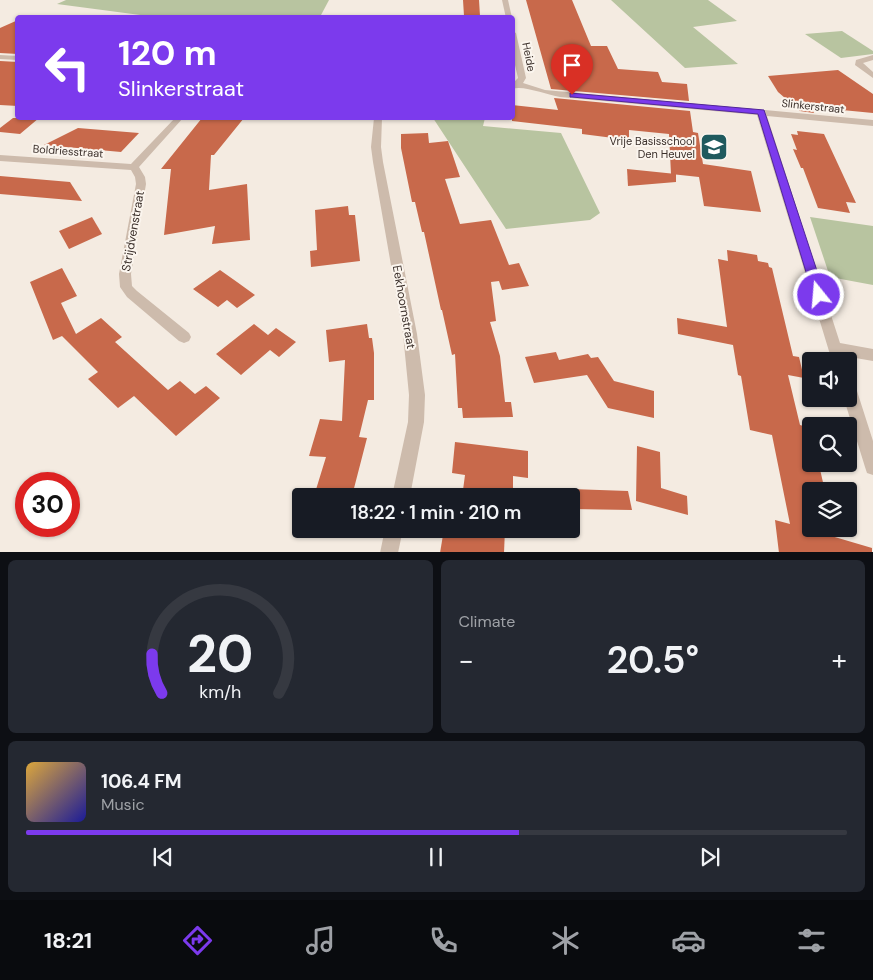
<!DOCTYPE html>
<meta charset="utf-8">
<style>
body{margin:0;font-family:"DM Sans",sans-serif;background:#242831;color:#f1f3f6;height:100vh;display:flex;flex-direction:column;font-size:19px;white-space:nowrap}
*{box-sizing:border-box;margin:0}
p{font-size:16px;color:#9ea1a6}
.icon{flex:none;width:28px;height:28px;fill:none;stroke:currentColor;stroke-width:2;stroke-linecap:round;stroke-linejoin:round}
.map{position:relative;height:552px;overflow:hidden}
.panel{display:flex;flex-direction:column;gap:8px;padding:8px;background:#0d0f14;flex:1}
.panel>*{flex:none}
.top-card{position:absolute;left:15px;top:15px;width:500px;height:105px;border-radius:5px;box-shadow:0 1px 4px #0004;background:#7c3aed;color:#fff;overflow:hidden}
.tools{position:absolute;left:802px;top:352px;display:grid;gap:10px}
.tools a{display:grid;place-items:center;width:55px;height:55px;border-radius:5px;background:#171b24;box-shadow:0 1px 4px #0004;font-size:25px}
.speed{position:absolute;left:15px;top:472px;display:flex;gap:10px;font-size:25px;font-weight:700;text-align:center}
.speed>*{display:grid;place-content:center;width:65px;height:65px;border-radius:50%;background:#171b24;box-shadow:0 1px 4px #0004;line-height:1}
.speed .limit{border:8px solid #d22;background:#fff;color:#111}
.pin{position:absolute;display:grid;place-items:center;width:42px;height:42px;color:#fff;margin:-51px -21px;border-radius:50% 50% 50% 0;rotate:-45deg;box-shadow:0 0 5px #0007}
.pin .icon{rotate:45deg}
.me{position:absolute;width:55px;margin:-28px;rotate:343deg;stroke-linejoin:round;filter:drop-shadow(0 0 4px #0008)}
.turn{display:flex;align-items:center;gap:18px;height:105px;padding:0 20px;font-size:22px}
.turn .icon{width:65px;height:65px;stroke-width:2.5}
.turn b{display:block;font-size:35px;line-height:42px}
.big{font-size:38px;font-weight:600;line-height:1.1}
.panel .card{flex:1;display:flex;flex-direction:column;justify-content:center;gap:8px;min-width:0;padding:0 18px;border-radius:8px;background:#242831}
.panel .dial{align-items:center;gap:0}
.dial svg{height:130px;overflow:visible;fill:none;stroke:#363941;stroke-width:7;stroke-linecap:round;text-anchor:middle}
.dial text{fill:#f1f3f6;stroke:none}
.song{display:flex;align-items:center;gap:15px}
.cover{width:60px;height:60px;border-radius:8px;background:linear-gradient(135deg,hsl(40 70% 55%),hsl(240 70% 35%))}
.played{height:5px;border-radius:2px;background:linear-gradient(90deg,#7c3aed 60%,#363941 60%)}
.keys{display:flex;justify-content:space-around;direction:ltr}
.heat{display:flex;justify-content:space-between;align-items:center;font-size:28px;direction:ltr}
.panel .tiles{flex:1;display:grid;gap:8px;grid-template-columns:1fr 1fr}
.card:last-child{grid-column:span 2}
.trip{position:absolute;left:292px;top:488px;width:288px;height:50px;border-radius:5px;background:#171b24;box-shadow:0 1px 4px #0004;font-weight:600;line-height:50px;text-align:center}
.menu{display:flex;height:80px;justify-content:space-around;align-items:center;background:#090b0e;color:#9ea1a6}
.menu .icon{width:35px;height:35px}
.menu .current{color:#7c3aed}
.menu b{font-size:22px;color:#f1f3f6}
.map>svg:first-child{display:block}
.green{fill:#b8c4a0}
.building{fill:#c8694b}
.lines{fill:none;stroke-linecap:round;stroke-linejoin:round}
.minor{fill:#cdbbac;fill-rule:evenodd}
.route{fill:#7c3aed;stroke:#51269a}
.labels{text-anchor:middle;stroke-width:4;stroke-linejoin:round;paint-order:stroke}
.far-street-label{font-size:11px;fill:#3b302b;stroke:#fbf5ee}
.far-poi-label{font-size:11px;fill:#3b302b;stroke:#fbf5ee;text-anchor:end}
.street-label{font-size:12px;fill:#3b302b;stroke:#fbf5ee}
</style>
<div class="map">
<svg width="873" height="553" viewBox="0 0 873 553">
<rect width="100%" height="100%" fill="#f4ebe1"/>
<g class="green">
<polygon points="66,0 329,0 320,17 163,18 57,4"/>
<polygon points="611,0 708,0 737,21 693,27 738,64 685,68"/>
<polygon points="842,31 873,51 873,54 841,58 805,34"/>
<polygon points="433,118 485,118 483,126 561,133 600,213 590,220 506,229"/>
<polygon points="810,217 873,226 873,285 830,277"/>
</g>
<g class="building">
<polygon points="463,0 479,0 480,16 464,16"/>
<polygon points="526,0 572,0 591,46 607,46 618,69 658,72 662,82 687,84 689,101 551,89"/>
<polygon points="18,20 18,54 0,53 0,28"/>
<polygon points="0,61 18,62 18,106 0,105"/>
<polygon points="838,70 873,94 873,113 811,107 814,113 800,111 778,92 768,76"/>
<polygon points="554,98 690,111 693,132 698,133 703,164 751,171 761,212 704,206 699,177 671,174 669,134 629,130 629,140 582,134 582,129 512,121 512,105 558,110"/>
<polygon points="13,118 39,118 20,134 0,132 0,128"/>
<polygon points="202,118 244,118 214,155 211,155 209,190 247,184 250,240 212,244 215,226 164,235 171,169 161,169"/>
<polygon points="78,128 139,133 121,152 44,145"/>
<polygon points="797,131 824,134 856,203 846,202 850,213 818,208 803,168 801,168 793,149 797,150 791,134 798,135"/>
<polygon points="428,133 429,143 448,141 460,177 445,179 460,224 491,220 509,265 519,263 529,286 502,290 499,281 491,282 496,321 490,322 500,356 505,402 511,402 513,417 463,418 462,408 458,408 455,354 452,355 442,310 441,310 424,232 422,232 415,202 412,202 401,148 401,134"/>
<polygon points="627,169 676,174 676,182 628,186"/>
<polygon points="0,176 70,182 82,201 0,194"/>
<polygon points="348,206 349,215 355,215 360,261 311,267 310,251 317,250 315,210"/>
<polygon points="92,217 102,234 69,249 59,231"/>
<polygon points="727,250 757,255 758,261 768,263 769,267 772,268 793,356 799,357 804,378 788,375 800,425 807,427 811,441 811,464 819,465 825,491 811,491 811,530 872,548 872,553 779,553 775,520 790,524 772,435 750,430 741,376 738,375 733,345 678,334 677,318 727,327 718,259 728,261"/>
<polygon points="62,268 77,296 61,303 76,334 101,318 122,337 115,342 168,390 180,381 195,394 206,386 220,398 176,436 134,396 118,408 88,379 98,372 62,336 53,340 30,282"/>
<polygon points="220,270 237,282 255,295 237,308 227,300 218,307 193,289"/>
<polygon points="254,324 268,335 276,328 296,342 279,357 270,350 241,375 216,354"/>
<polygon points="367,324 369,338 372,338 374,353 374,400 368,400 359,437 367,438 352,496 314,496 326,457 309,456 320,419 342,421 345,360 329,362 326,330"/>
<polygon points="556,352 559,360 588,354 591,358 598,357 614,381 654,391 654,418 608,408 587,375 534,383 525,357"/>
<polygon points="455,442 528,451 528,478 513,476 513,496 463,490 465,475 452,473"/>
<polygon points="637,446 660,452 661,488 687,496 688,515 636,501"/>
<polygon points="571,489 628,491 632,510 571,509"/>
<polygon points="444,529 505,529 504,553 440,553"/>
</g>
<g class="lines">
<g class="minor">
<polygon points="502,0 508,0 512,18 506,18"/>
<path d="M512,31l4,2 10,45 -3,5 22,7 328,30v6l-106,-10 73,227 33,6v12l-29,-5 2,5h-14l-75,-246 -197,-18c-14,-2 -36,-12 -48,-8v-5l6,-6 -6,-26z"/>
<polygon points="0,55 18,56 18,60 0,59"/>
<polygon points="873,55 873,60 863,63 873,72 873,78 855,65 856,60"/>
<polygon points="175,118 183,118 139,167 145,177 146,184 131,274 132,286 137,291 189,333 191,337 189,341 184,343 179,341 127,297 120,287 119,274 136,184 135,177 131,170 0,161 0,155 131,164"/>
<polygon points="374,118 382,118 381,147 383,162 417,334 425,395 424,422 410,496 392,496 408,422 409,395 403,334 373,162 371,147"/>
<polygon points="849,384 854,386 857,391 873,441 873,475 867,473 865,467 844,399 849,399"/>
<polygon points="385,529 403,529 398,553 380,553"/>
</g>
</g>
<polygon class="route" points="570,93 764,110 825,295 823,298 814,298 813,295 758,114 572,97 570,97"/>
<defs>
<g id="school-square" transform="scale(1.4375)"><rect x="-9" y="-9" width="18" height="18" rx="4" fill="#1f5a5e" stroke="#fbf5ee"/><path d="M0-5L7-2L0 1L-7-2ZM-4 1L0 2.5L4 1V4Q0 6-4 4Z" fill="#fff"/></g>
</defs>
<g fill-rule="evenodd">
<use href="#school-square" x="714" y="147"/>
</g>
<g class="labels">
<g class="far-street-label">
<text transform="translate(529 57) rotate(79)" y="4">Heide</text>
<text transform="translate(813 106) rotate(6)" y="4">Slinkerstraat</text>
<text transform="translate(68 151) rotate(4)" y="4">Boldriesstraat</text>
</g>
<g class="far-poi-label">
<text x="695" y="145">Vrije Basisschool<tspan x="695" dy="13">Den Heuvel</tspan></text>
</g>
<g class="street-label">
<text transform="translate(133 231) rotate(-80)" y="4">Strijdvenstraat</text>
<text transform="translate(404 307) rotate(80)" y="4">Eekhoornstraat</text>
</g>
</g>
</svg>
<div class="tools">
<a><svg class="icon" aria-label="sound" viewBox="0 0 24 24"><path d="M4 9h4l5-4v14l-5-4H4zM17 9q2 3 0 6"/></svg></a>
<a><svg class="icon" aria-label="search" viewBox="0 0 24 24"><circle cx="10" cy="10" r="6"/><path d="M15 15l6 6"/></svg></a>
<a><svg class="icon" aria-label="layers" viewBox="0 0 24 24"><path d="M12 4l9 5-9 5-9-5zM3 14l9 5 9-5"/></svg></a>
</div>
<div class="speed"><div class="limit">30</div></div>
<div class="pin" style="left:572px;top:95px;background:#d93025"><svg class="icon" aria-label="arrive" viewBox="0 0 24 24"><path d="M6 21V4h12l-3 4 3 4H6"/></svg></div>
<svg class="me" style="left:819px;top:295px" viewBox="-20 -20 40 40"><circle r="17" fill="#7c3aed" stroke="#fff" stroke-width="3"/><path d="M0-11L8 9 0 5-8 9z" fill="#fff"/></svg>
<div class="trip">18:22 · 1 min · 210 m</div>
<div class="top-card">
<div class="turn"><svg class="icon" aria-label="left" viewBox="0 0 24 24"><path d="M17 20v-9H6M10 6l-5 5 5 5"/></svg><div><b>120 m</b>Slinkerstraat</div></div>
</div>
</div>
<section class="panel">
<div class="tiles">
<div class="card dial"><svg viewBox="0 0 100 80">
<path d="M14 69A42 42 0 1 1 86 69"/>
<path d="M14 69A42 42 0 0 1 8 45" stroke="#7c3aed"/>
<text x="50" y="56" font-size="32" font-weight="700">20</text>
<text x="50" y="72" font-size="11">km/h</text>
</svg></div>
<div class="card"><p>Climate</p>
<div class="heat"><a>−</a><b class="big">20.5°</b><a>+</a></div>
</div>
<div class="card">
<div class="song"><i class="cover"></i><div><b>106.4 FM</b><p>Music</p></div></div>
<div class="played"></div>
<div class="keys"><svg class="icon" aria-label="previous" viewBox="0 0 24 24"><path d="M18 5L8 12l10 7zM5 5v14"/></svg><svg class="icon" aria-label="pause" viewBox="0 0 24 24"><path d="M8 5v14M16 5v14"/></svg><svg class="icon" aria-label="next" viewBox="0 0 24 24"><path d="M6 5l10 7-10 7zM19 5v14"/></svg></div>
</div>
</div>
</section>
<nav class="menu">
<b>18:21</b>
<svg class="icon current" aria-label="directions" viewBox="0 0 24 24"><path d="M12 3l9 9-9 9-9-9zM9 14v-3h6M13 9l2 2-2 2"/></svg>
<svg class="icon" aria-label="music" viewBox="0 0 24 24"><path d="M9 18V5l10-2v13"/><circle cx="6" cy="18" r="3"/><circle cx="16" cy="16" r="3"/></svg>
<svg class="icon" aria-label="phone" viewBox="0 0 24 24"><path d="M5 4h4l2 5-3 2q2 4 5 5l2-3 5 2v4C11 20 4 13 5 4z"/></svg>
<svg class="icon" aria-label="climate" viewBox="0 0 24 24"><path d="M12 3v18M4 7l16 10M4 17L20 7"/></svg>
<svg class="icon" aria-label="car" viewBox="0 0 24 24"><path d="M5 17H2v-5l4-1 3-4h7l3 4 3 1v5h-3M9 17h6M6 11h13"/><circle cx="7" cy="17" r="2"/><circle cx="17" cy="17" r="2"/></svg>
<svg class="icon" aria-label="filters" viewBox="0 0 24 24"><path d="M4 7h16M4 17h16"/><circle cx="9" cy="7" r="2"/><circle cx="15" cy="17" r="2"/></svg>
</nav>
